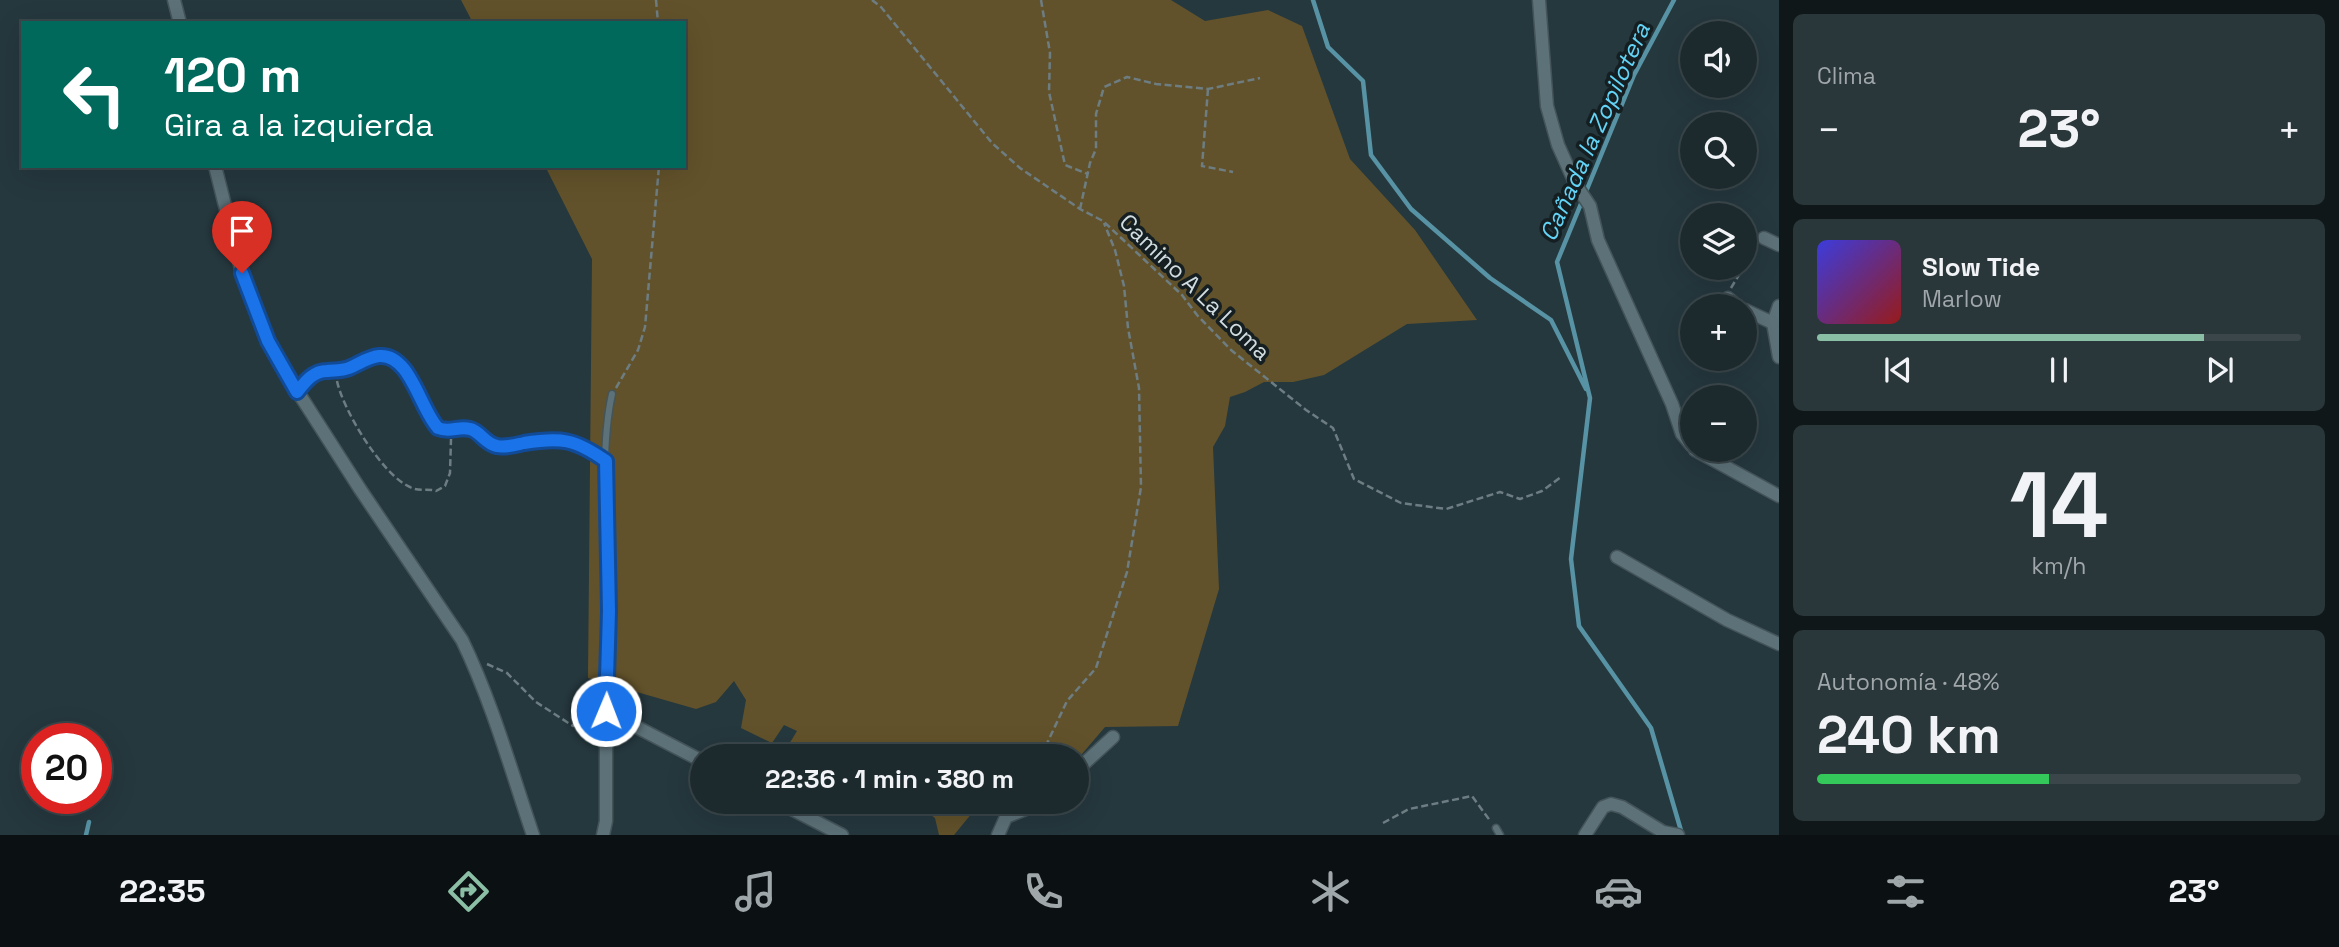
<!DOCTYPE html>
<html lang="es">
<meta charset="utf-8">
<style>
body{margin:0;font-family:"Space Grotesk",sans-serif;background:#29363a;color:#f1f3f6;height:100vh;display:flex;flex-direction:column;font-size:26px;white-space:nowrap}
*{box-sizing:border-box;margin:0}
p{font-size:23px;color:#a0a7aa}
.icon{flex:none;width:38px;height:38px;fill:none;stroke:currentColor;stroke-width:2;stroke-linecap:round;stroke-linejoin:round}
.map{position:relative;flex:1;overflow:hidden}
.drawer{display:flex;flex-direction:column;gap:14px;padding:14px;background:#0f1719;width:560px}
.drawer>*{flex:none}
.guide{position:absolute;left:21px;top:21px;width:665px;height:147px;border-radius:0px;box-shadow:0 7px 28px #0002,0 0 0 2px #3a464a;background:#00695c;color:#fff;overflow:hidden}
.fabs{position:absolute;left:1680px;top:21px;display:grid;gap:14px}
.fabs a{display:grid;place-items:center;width:77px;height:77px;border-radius:50%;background:#1c2a2e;box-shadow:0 7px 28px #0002,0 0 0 2px #3a464a;font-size:35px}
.speed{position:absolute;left:21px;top:723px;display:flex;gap:14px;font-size:35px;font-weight:700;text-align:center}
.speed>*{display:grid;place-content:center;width:91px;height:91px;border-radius:50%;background:#1c2a2e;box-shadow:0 7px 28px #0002,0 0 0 2px #3a464a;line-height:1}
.speed .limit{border:10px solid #d22;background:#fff;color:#111}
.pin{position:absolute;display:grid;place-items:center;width:60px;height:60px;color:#fff;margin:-72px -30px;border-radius:50% 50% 50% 0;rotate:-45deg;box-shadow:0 0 7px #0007}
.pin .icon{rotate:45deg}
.me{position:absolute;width:77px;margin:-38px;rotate:1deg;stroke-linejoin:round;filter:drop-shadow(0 0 5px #0008)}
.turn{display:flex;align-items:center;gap:24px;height:147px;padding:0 28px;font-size:32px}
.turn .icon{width:91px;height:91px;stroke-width:2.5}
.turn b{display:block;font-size:49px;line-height:60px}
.big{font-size:52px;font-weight:800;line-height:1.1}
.drawer .widget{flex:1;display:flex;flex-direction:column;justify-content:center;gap:10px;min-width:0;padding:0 24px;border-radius:10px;background:#29363a}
.drawer .dial{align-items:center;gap:0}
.dial b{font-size:91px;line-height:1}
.song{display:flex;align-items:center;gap:21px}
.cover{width:84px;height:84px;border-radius:10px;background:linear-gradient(135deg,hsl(240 70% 55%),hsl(0 70% 35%))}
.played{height:7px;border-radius:4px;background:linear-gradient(90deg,#8abfa5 80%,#3a464a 80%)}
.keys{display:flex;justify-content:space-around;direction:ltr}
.heat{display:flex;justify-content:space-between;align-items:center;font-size:38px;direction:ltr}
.charge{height:10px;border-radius:5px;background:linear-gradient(90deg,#34c759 48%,#3a464a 0)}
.trip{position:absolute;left:690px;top:744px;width:399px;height:70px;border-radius:35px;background:#1c2a2e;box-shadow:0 7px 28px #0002,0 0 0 2px #3a464a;font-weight:800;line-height:70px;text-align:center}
.tabs{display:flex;height:112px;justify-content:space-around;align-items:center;background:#0b1112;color:#a0a7aa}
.tabs .icon{width:49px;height:49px}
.tabs .current{color:#8abfa5}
.tabs b{font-size:32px;color:#f1f3f6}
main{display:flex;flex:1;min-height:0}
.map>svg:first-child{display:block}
.green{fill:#62522b}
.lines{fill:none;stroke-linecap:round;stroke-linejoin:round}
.stream{stroke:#5793a4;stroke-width:4.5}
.service-casing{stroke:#445459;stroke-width:9}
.minor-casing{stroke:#445459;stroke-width:15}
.path{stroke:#6d7d82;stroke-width:2.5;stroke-dasharray:7 3.5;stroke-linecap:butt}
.service{stroke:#5c7178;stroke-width:6}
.minor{stroke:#5c7178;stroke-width:12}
.route-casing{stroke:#114b97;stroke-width:18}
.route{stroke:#1a73e8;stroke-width:12}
.labels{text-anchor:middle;stroke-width:7;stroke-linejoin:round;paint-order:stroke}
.street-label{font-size:23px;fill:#d0dce0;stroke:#151e21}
.water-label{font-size:24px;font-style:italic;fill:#63d4f6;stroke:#151e21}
</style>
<main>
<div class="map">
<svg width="1779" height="835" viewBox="0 0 1779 835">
<rect width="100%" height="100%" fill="#25383e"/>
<g class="green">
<polygon points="461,0 1171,0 1205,21 1268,10 1302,26 1350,159 1415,230 1477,320 1407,324 1324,375 1293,382 1264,382 1245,392 1230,397 1225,426 1213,447 1219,589 1178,726 1105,727 1076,761 1076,756 825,756 819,752 812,756 782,756 797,731 784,725 772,743 741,728 746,700 734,681 716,702 696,709 588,678 592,259 545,166 684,166 684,23 473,23"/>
<polygon points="913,802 991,802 972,813 954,835 939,835 935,818"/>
</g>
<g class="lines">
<g class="stream">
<polyline points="1313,0 1328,47 1363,81 1371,155 1411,209 1490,278 1551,320 1586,389"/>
<polyline points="1674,0 1634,75 1557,262 1590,398 1571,559 1579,626 1651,728 1682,834"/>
<polyline points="86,835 89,822"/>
</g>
<g class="service-casing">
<g id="service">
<path d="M298,390c20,-25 22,-14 47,-21 12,-3 22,-12 35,-13 30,-2 39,53 58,72l14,3 16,-3 27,18c11,1 22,-2 33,-3 35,-6 49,-2 78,18"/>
<path d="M606,711c1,-43 3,-86 2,-130 -2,-56 -8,-133 4,-187"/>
<polyline points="1496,828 1500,835"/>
</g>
</g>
<g class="minor-casing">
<g id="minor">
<polyline points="174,0 180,23"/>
<polyline points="1539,0 1547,106 1558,145 1576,185 1590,206 1598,240 1672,404 1682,434 1692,446"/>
<path d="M215,166l27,107 26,68 14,26 78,122 102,151c30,62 49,130 71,195"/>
<polyline points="1764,238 1779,245"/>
<polyline points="1728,298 1737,306"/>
<polyline points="1779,306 1773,323 1779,357"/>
<polyline points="1745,310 1773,323"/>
<polyline points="1695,450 1779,496"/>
<polyline points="1617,557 1727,620 1779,644"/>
<polyline points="1076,771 1113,737"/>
<polyline points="778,802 842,835"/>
<polyline points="603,835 606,821 606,711 702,761"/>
<polyline points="998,835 1006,817 1043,802"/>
<polyline points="1585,835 1603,807 1611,804 1622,807 1663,832 1678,835"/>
</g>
</g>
<g class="path">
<polyline points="656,0 658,23"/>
<polyline points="872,0 881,7 992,143 1020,168 1080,209 1103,221 1182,295 1197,315 1231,350 1306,410 1333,428 1354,479 1401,503 1446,509 1500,492 1520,499 1542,491 1561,477"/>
<polyline points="1041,0 1050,53 1049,92 1065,165 1088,174"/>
<polyline points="1208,89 1202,166 1233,172"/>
<polyline points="1080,209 1090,163 1096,149 1096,114 1104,87 1127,77 1156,84 1208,89 1260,78"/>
<polyline points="1745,265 1757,248"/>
<polyline points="1731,288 1743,268"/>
<path d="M337,381c6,29 45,94 73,106 9,5 17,1 26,4l9,-5 5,-13 1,-34"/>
<polyline points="616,388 638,350 645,327 659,166"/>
<polyline points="487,664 507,673 536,702 573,726 594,718"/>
<polyline points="1041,756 1067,701 1096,668 1127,572 1141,487 1139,388 1128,328 1124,286 1115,250 1104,223"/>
<polyline points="1383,823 1409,809 1472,796 1491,822"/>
</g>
<use href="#service" class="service"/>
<use href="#minor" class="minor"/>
</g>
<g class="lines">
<g class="route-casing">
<path id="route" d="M242,273l26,68 29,51c8,-10 16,-21 30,-21 8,-1 14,0 22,-3 10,-4 19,-11 30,-12 31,-3 41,53 59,72 12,5 20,-2 32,1 10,2 15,15 27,17 8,2 18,-1 27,-3 37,-6 51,-4 82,18l3,150 -3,100"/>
</g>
<use href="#route" class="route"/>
</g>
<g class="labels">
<g class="street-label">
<text transform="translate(1195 287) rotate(44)" y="8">Camino A La Loma</text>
</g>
<g class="water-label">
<text transform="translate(1595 132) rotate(-66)" y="8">Cañada la Zopilotera</text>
</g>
</g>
</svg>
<div class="fabs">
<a><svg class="icon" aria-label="sound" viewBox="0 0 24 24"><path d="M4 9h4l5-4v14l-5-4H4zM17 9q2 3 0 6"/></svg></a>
<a><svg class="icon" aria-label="search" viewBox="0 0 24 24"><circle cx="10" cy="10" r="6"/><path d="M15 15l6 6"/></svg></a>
<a><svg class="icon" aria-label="layers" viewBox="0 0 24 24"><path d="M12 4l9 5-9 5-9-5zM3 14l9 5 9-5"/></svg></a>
<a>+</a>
<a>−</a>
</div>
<div class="speed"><div class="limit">20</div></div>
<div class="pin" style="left:242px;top:273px;background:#d93025"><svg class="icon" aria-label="arrive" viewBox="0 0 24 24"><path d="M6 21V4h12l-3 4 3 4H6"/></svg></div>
<svg class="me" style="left:606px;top:711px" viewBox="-20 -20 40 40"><circle r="17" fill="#1a73e8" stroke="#fff" stroke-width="3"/><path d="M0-11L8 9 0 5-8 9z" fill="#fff"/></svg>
<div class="trip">22:36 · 1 min · 380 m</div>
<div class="guide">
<div class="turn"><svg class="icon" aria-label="left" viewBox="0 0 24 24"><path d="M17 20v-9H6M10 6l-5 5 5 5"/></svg><div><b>120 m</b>Gira a la izquierda</div></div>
</div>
</div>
<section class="drawer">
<div class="widget"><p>Clima</p>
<div class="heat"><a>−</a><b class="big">23°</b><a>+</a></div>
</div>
<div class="widget">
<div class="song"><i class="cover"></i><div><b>Slow Tide</b><p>Marlow</p></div></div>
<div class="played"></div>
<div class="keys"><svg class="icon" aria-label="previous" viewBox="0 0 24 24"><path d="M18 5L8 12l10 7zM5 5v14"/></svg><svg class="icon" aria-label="pause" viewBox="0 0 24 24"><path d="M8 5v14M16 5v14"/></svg><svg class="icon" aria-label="next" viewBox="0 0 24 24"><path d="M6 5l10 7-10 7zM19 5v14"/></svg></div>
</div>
<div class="widget dial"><b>14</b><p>km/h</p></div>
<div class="widget"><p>Autonomía · 48%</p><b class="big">240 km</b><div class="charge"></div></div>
</section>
</main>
<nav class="tabs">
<b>22:35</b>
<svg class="icon current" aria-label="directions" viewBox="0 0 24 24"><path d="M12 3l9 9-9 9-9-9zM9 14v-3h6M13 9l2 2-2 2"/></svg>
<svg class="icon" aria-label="music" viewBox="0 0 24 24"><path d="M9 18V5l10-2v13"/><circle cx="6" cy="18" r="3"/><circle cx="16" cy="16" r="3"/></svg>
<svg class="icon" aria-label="phone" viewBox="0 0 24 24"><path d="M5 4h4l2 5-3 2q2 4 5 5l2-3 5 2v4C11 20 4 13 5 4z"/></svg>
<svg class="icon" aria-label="climate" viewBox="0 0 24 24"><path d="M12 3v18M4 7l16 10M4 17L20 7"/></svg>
<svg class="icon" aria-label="car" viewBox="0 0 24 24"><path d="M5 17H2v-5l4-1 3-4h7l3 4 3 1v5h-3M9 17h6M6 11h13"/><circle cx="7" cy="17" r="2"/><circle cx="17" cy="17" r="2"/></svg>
<svg class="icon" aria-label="filters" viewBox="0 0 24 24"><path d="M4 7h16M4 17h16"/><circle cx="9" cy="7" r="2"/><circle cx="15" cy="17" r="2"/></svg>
<b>23°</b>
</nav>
